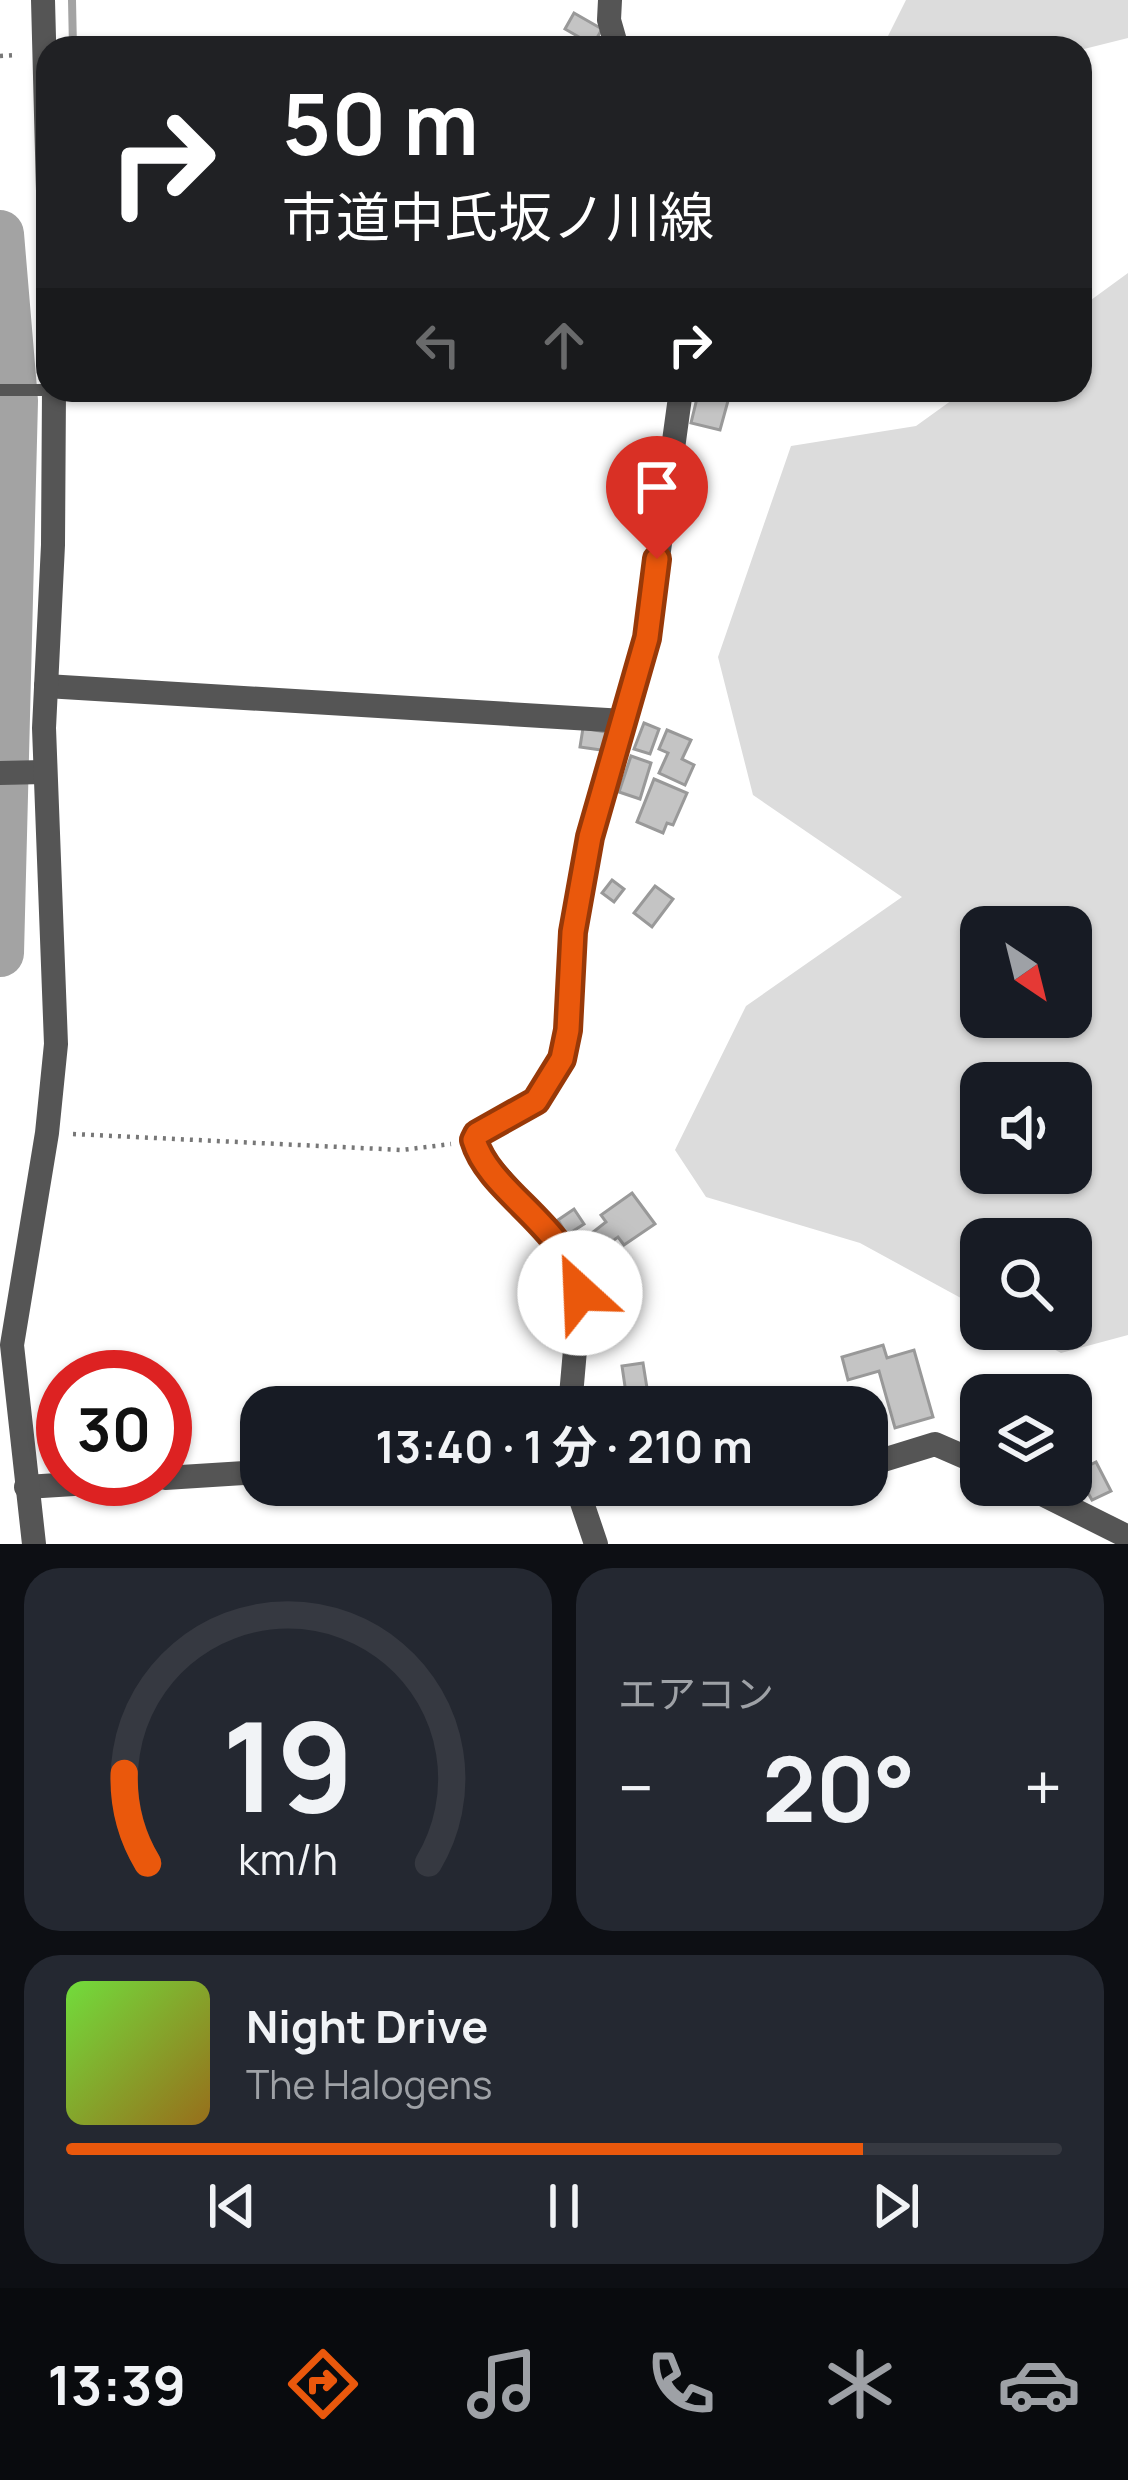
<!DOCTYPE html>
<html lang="ja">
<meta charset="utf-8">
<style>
body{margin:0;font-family:Manrope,"Noto Sans JP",sans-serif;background:#242831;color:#f1f3f6;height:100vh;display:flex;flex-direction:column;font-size:45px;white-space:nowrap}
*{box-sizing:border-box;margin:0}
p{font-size:39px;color:#9ea1a6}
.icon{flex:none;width:66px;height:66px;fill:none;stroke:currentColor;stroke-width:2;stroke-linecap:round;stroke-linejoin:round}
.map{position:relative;height:1544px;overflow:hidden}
.details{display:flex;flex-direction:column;gap:24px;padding:24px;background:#0d0f14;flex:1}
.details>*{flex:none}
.top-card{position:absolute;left:36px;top:36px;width:1056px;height:366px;border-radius:36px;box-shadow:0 3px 9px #0004;background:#202124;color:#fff;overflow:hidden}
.needle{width:78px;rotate:145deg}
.tools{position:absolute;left:960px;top:906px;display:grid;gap:24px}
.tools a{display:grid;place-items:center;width:132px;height:132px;border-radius:24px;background:#171b24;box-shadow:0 3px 9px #0004;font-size:60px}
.speed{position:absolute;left:36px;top:1350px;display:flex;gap:24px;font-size:60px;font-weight:700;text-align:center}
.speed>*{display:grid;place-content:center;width:156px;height:156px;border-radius:50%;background:#171b24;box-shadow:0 3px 9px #0004;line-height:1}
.speed .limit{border:18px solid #d22;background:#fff;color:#111}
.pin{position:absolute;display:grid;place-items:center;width:102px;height:102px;color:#fff;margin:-123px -51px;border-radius:50% 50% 50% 0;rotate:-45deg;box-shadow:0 0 12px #0007}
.pin .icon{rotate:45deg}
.me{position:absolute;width:132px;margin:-66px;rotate:335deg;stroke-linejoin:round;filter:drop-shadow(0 0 9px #0008)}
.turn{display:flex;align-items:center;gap:42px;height:252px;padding:0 48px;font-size:54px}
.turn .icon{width:156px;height:156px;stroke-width:2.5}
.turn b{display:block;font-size:84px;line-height:102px}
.lanes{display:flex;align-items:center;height:114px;padding:0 48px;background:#0003;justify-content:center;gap:60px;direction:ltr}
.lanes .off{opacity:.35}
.big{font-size:90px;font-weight:700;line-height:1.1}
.details .widget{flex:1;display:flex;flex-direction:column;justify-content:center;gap:18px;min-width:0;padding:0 42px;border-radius:36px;background:#242831}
.details .dial{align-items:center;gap:0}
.dial svg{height:312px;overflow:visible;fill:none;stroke:#363941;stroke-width:7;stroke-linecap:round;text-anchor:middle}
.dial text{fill:#f1f3f6;stroke:none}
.song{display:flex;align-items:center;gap:36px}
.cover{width:144px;height:144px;border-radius:18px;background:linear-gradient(135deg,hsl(100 70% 55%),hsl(40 70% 35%))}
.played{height:12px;border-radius:6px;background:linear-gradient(90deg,#ea580c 80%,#363941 80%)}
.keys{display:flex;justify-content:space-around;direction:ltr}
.heat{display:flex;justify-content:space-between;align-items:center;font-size:66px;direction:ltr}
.details .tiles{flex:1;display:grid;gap:24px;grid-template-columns:1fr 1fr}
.widget:last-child{grid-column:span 2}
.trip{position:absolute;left:240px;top:1386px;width:648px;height:120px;border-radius:36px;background:#171b24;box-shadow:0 3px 9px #0004;font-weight:700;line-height:120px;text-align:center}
.menu{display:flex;height:192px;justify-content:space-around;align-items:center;background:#090b0e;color:#9ea1a6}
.menu .icon{width:84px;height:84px}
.menu .selected{color:#ea580c}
.menu b{font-size:54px;color:#f1f3f6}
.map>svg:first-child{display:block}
.green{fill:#dcdcdc;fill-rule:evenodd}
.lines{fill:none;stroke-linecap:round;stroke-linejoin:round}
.stream{stroke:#a3a3a3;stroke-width:8}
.river{stroke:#a3a3a3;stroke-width:48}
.building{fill:#c4c4c4;stroke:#999;stroke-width:3}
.path{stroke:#777;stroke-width:4.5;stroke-dasharray:3 6;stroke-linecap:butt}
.service{stroke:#555;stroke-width:12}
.minor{stroke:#555;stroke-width:24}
.tertiary{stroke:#555;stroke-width:24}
.route-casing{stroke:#983908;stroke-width:30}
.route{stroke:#ea580c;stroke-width:21}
</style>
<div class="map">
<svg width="1128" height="1544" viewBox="0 0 1128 1544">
<rect width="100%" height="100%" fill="#fff"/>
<g class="green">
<polygon points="906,0 1128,0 1128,38 1080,50 882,48"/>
<path d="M1128,273v1062l-67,18 -44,-24h54v-90h-90v70l-121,-66 -154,-46 -31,-47 71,-144 156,-109 -149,-102 -35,-138 73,-211 125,-20 50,-36h114v-82zM981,927h90v90h-90zM981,1083h90v90h-90z"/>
</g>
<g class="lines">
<polyline class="stream" points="72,0 73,48"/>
<polyline class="river" points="0,234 14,401 0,953"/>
</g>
<g class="building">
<polygon points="574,13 602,29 593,45 565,29"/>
<polygon points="699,390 731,390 720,430 691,423"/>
<polygon points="644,723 659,729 650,754 634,749"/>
<polygon points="583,728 611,733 608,751 580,747"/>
<polygon points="667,730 691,740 682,759 694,765 685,785 659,773 668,753 659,749"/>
<polygon points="631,756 651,763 640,799 619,792"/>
<polygon points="654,779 687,793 673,825 667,823 663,833 637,822"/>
<polygon points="612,880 624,889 614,902 602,893"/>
<polygon points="655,886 673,899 652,927 634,913"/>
<polygon points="632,1193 655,1224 624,1245 618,1237 599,1251 588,1236 606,1222 601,1215"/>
<polygon points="574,1209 584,1224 567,1235 558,1220"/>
<polygon points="883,1345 887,1358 914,1350 933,1417 895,1428 879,1371 848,1380 842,1357"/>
<polygon points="643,1363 650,1407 628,1407 622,1366"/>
<polygon points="970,1420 981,1425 981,1445 962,1436"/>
<polygon points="1096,1462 1111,1491 1092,1500 1088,1493 1083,1495 1072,1474"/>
</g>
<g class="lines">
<g class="path">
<polyline points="0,56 18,55"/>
<polyline points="73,1134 402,1150 451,1144"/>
</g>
<polyline class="service" points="0,390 54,390"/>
<g class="minor">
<polyline points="610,0 609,20 617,48"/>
<polyline points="46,686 624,721"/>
<polyline points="0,773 44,772"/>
<polyline points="570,1407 580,1293 574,1268 564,1251 489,1165 474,1140 477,1134 535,1101 562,1059 568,1030 573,932 590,837 647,638 681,390"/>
<polyline points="867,1465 935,1444 981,1464"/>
<polyline points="165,1478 261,1472"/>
<polyline points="576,1485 596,1544"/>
<polyline points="1024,1485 1128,1537"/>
<polyline points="26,1487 154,1479"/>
</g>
<g class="tertiary">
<polyline points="43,0 48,191"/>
<polyline points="34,1544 12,1345 47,1133 56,1044 44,728 53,545 54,390"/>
</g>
</g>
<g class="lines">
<g class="route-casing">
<path id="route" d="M580,1293c-11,-67 -90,-99 -106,-153l3,-6 59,-33 26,-42 6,-29 5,-98 17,-95 57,-199 10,-79"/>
</g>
<use href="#route" class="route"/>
</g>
</svg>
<div class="tools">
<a><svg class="needle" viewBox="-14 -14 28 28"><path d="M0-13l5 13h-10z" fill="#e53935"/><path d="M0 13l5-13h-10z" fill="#9ea1a6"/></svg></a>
<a><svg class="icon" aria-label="sound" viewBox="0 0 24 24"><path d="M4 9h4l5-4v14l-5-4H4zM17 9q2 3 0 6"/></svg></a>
<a><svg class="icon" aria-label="search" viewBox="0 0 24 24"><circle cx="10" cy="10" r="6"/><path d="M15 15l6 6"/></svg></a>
<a><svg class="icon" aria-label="layers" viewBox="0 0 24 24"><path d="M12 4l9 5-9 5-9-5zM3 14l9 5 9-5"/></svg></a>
</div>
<div class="speed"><div class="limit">30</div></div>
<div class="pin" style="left:657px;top:559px;background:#d93025"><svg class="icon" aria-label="arrive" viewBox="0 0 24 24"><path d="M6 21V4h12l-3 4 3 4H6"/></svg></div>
<svg class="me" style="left:580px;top:1293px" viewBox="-20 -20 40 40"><circle r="19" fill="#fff"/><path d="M0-13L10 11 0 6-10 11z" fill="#ea580c"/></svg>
<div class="trip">13:40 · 1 分 · 210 m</div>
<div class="top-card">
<div class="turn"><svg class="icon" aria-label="right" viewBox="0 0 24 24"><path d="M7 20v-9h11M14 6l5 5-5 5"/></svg><div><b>50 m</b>市道中氏坂ノ川線</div></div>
<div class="lanes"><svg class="icon off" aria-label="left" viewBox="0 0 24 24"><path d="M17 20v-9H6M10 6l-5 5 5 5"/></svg><svg class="icon off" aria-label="ahead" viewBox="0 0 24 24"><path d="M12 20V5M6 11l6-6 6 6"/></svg><svg class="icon" aria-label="right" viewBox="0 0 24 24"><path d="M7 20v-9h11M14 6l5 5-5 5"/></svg></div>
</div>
</div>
<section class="details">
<div class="tiles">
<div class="widget dial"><svg viewBox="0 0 100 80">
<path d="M14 69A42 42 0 1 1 86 69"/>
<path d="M14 69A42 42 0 0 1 8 46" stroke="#ea580c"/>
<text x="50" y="56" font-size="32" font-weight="700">19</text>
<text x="50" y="72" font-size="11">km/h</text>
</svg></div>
<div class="widget"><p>エアコン</p>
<div class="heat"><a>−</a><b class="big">20°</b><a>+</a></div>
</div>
<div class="widget">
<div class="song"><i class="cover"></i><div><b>Night Drive</b><p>The Halogens</p></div></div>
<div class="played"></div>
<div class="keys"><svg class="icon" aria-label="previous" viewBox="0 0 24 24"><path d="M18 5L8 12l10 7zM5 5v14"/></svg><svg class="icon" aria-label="pause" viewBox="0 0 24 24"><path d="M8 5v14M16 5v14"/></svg><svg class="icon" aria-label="next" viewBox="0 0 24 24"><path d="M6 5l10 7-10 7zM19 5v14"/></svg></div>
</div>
</div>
</section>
<nav class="menu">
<b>13:39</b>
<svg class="icon selected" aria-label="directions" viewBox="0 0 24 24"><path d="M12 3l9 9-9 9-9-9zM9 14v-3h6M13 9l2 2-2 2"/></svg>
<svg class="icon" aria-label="music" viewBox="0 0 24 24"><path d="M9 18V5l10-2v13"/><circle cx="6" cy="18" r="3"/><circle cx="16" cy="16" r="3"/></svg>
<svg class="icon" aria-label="phone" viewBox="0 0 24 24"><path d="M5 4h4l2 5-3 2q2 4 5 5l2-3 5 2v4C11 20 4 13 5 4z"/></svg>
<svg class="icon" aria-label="climate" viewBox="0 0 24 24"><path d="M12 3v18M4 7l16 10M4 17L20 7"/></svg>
<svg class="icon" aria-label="car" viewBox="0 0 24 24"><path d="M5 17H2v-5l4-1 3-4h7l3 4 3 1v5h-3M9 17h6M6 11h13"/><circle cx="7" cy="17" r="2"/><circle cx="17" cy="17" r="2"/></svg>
</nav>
